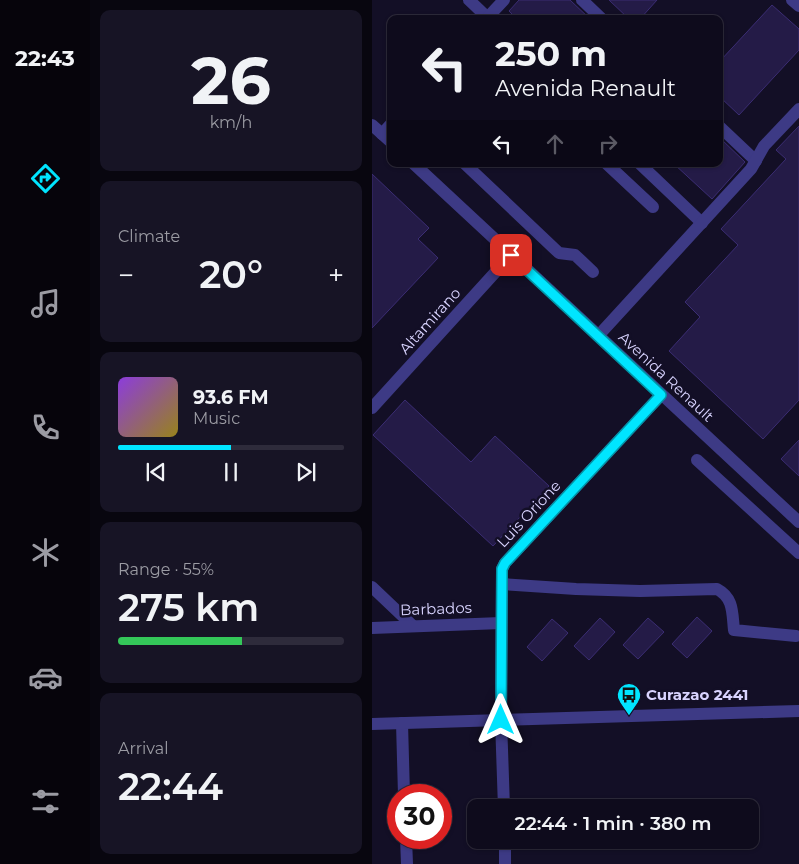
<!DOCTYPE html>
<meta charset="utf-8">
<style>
body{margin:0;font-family:Montserrat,sans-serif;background:#171425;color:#f1f3f6;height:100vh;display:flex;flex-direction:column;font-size:19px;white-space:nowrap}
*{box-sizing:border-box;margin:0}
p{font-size:16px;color:#9b9ba3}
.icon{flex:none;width:28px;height:28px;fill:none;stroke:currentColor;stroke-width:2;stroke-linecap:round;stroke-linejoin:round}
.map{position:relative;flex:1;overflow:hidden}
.drawer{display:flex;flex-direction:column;gap:10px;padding:10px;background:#08060f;width:282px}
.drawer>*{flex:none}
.guide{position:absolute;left:15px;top:15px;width:336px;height:152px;border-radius:10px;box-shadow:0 1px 4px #0004,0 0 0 1px #2e2b3b;background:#0e0b1c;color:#f1f3f6;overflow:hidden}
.speed{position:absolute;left:15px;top:784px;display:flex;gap:10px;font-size:25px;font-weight:700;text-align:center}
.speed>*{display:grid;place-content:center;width:65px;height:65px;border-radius:50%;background:#0e0b1c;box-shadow:0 1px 4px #0004,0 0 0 1px #2e2b3b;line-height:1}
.speed .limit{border:8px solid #d22;background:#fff;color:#111}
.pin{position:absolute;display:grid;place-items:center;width:42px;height:42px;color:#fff;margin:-21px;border-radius:10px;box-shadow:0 2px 8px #0006}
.me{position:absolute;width:55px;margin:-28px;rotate:0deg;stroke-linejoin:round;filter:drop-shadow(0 0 4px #0008)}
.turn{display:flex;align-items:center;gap:18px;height:105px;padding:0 25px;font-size:22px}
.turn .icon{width:65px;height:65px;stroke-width:2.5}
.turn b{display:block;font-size:35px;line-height:42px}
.lanes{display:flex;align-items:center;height:48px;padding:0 25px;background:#0003;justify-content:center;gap:25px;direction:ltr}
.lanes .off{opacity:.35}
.big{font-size:38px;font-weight:600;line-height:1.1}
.drawer .tile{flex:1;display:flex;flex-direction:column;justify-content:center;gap:8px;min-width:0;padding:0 18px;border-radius:10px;background:#171425}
.drawer .dial{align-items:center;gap:0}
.dial b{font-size:65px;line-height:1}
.song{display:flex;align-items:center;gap:15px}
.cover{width:60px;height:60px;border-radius:8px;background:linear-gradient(135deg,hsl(270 70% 55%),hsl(50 70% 35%))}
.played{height:5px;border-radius:2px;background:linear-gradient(90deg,#00e5ff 50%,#2e2b3b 50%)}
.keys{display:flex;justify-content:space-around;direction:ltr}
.heat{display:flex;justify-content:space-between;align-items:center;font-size:28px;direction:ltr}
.charge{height:8px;border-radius:4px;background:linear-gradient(90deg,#34c759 55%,#2e2b3b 0)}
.trip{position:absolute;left:95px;top:799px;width:292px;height:50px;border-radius:10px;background:#0e0b1c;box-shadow:0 1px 4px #0004,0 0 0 1px #2e2b3b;font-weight:600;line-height:50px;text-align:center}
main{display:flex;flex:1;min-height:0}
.menu{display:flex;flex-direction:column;width:90px;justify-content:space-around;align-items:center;background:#06040b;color:#9b9ba3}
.menu .icon{width:35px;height:35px}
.menu .selected{color:#00e5ff}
.menu b{font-size:22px;color:#f1f3f6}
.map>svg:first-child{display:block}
.building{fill:#241b47;stroke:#3b2d73}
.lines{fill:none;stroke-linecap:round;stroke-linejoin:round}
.minor{stroke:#3d3a85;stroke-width:12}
.route-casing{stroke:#0095a6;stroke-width:12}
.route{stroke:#00e5ff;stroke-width:9}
.labels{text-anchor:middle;stroke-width:5;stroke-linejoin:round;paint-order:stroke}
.street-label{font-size:15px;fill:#d9d4ff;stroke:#130f26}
.poi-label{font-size:15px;font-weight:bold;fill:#d9d4ff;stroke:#130f26;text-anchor:start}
</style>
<main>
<nav class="menu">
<b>22:43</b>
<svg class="icon selected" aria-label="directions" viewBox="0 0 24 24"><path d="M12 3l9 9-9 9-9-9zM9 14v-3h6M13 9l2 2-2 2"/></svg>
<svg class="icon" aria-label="music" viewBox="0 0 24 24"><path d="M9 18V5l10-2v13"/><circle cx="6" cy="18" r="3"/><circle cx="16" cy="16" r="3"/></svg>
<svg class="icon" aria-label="phone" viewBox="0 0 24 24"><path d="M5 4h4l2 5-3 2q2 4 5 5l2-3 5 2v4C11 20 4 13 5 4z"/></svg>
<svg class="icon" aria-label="climate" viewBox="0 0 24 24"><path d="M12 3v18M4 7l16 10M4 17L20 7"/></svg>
<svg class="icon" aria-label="car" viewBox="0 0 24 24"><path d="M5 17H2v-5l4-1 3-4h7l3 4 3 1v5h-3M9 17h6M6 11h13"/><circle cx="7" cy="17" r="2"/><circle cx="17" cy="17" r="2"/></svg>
<svg class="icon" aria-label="filters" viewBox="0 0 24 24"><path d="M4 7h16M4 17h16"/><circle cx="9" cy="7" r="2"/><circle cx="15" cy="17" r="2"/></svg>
</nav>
<section class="drawer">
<div class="tile dial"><b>26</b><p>km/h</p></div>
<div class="tile"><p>Climate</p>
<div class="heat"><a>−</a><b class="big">20°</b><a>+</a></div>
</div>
<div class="tile">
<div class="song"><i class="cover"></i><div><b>93.6 FM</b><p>Music</p></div></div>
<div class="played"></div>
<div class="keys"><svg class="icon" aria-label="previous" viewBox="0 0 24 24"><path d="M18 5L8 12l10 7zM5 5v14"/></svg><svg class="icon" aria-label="pause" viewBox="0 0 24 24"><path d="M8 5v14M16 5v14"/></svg><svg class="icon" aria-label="next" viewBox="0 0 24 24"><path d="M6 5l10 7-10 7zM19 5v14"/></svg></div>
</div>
<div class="tile"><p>Range · 55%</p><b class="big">275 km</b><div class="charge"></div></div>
<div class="tile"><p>Arrival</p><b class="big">22:44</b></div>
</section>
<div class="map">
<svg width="427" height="864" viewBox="0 0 427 864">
<rect width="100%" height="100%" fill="#130f26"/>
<g class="building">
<polygon points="147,0 198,0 218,19 145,19 137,11"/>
<polygon points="237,0 285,0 268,19 257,19"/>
<polygon points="400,5 427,29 427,50 367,115 348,97 348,61"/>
<polygon points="427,126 427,400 391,439 297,351 328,317 313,302 366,245 349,229 414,159 404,150"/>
<polygon points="348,138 373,162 340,199 302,164 348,164"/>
<polygon points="0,174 57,228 46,239 66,258 0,328"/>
<polygon points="33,400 99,462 123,436 177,486 121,546 1,435"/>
<polygon points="427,440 427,476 409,459"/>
<polygon points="325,617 340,631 315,658 300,644"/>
<polygon points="228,618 243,632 217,660 202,646"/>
<polygon points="276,618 292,632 266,659 251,645"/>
<polygon points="180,619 196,633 170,661 155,647"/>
</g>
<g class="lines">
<g class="minor">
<polyline points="97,0 117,19"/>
<polyline points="210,0 230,19"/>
<polyline points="420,0 427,6"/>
<polyline points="116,17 132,0"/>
<polyline points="0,125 19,142"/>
<polyline points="348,127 384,161"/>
<polyline points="10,134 19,124"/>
<polyline points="42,164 427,522"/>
<polyline points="93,164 187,253 203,255 221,272"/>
<polyline points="235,164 281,207"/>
<polyline points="268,164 330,223"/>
<polyline points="226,336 379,169 392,146 427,109"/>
<polyline points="0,408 139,255"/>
<polyline points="325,460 427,553"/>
<path d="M130,584l74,5 64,2 77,-2c17,9 15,24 17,41l62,6"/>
<polyline points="0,587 41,626"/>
<polyline points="0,628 129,623"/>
<polyline points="30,723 32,795"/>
<polyline points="0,724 427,711"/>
<polyline points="132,808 129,720 130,569 133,563 289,395"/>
<polyline points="34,838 35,864"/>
<polyline points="133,840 133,864"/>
</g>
</g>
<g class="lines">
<g class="route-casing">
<polyline id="route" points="129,720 130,569 133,563 289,395 139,255"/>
</g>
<use href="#route" class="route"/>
</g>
<defs>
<g id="bus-pin" transform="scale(1.25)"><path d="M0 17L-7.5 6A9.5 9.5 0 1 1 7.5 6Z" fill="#00e5ff" stroke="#130f26"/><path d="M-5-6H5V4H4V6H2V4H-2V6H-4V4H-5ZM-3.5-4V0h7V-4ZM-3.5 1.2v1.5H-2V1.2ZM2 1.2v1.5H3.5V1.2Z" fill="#111"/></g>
</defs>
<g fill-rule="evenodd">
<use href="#bus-pin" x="257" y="695"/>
</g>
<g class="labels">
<g class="street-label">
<text transform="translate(58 321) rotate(-48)" y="5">Altamirano</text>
<text transform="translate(294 377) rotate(43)" y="5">Avenida Renault</text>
<text transform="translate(157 514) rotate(-47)" y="5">Luis Orione</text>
<text transform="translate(64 609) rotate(-2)" y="5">Barbados</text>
</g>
<g class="poi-label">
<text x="274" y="700">Curazao 2441</text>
</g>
</g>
</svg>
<div class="speed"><div class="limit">30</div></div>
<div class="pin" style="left:139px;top:255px;background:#d93025"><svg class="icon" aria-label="arrive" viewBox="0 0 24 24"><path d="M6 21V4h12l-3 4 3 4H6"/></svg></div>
<svg class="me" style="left:129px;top:720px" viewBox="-20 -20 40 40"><path d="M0-17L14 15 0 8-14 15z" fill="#00e5ff" stroke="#fff" stroke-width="4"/></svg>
<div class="trip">22:44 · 1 min · 380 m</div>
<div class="guide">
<div class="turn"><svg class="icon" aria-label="left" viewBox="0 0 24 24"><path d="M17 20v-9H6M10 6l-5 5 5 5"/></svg><div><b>250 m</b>Avenida Renault</div></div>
<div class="lanes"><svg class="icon" aria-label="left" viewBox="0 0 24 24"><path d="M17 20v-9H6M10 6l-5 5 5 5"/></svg><svg class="icon off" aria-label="ahead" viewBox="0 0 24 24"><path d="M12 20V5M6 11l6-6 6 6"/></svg><svg class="icon off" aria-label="right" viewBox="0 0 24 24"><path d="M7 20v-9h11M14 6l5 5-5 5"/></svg></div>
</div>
</div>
</main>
